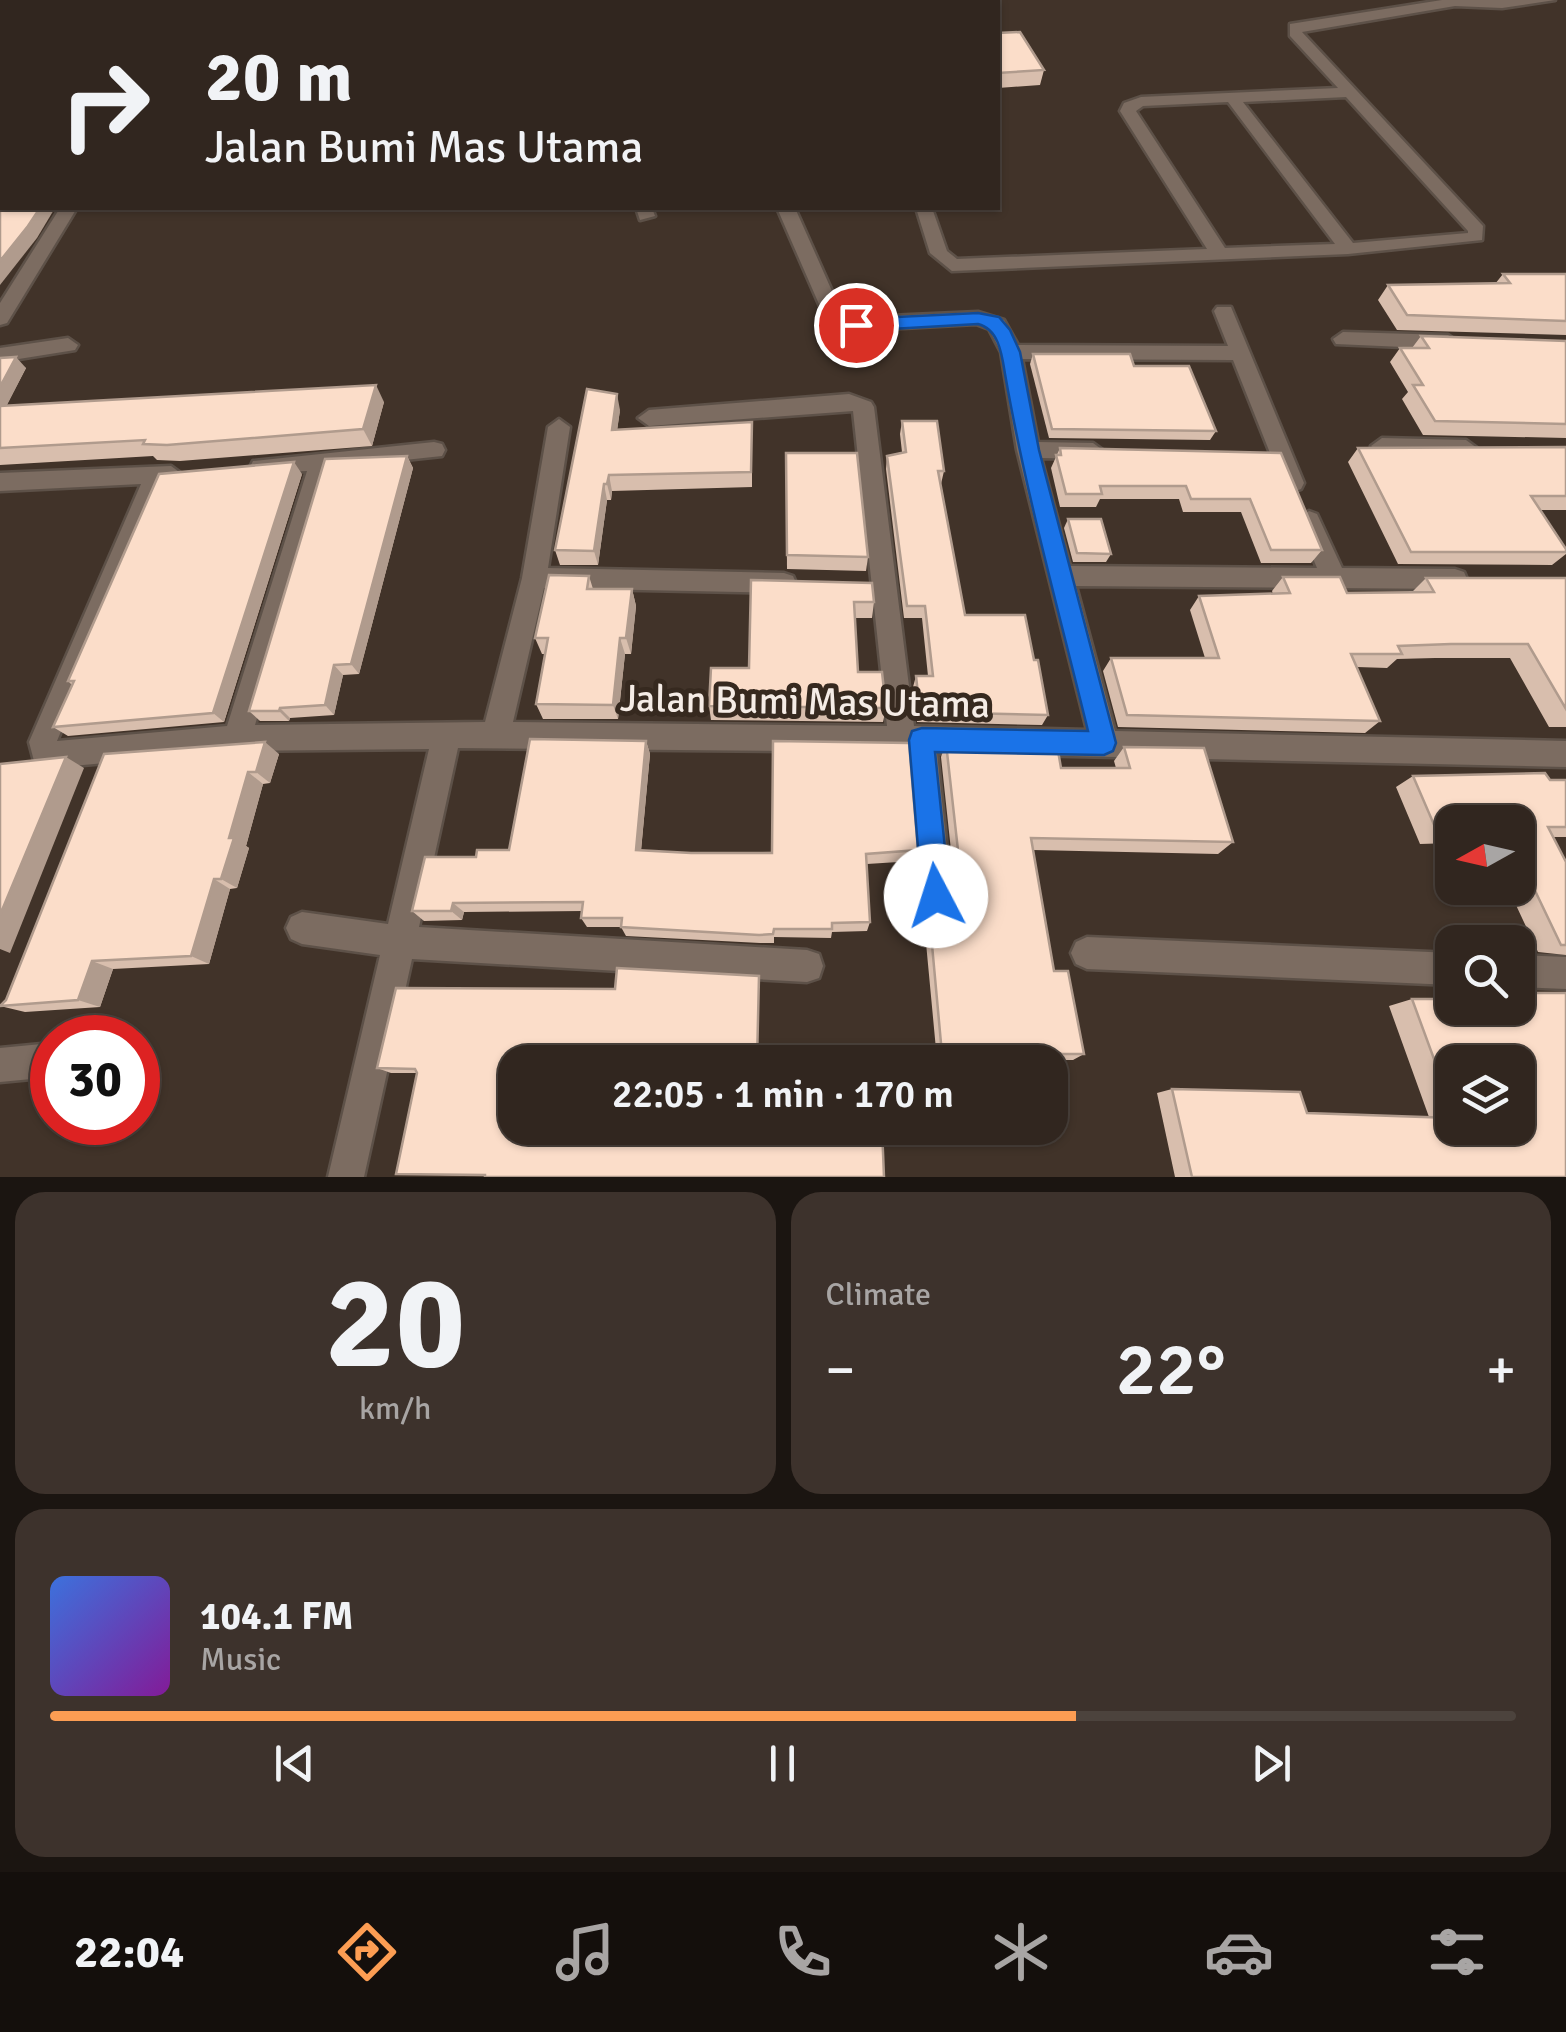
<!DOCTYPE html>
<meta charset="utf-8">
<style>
body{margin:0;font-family:Signika,sans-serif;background:#3d322c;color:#f1f3f6;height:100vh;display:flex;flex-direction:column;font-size:38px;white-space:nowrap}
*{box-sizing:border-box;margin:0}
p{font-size:32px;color:#a8a5a4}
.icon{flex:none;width:55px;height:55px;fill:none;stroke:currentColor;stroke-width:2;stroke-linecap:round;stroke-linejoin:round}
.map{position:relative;height:1177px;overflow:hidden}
.panel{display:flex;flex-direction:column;gap:15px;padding:15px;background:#1b1511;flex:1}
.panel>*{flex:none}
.banner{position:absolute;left:0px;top:0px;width:1000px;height:210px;box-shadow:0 2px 8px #0004,0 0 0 2px #4c433d;background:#31261f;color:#f1f3f6;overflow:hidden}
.needle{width:65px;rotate:262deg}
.tools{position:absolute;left:1435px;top:805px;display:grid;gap:20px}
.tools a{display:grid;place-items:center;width:100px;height:100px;border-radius:20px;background:#31261f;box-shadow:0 2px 8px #0004,0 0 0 2px #4c433d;font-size:50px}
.speed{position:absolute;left:30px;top:1015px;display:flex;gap:20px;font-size:50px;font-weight:700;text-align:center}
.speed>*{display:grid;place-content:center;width:130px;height:130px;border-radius:50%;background:#31261f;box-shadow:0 2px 8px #0004,0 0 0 2px #4c433d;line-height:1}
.speed .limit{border:15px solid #d22;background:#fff;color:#111}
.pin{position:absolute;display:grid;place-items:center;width:85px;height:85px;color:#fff;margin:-42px;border:5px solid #fff;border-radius:50%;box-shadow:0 2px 10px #0007}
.me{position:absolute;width:110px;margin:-55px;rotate:355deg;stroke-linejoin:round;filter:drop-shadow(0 0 8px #0008)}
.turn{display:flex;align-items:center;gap:35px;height:210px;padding:0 40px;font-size:45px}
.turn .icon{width:130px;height:130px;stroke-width:2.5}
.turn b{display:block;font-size:70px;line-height:85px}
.big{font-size:75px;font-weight:600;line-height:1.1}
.panel .card{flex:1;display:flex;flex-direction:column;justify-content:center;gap:15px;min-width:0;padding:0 35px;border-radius:30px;background:#3d322c}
.panel .dial{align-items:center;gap:0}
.dial b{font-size:130px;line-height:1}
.song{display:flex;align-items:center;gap:30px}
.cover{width:120px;height:120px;border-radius:15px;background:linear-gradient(135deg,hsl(220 70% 55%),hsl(290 70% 35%))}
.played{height:10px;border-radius:5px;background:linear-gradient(90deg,#fc9d53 70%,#4c433d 70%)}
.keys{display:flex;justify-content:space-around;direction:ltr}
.heat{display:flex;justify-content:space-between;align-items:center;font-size:55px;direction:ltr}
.panel .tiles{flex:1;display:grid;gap:15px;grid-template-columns:1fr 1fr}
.card:last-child{grid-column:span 2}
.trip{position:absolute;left:498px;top:1045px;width:570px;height:100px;border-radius:30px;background:#31261f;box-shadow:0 2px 8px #0004,0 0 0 2px #4c433d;font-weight:600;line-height:100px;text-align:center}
.menu{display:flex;height:160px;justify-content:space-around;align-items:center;background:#140f0c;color:#a8a5a4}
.menu .icon{width:70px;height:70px}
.menu .selected{color:#fc9d53}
.menu b{font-size:45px;color:#f1f3f6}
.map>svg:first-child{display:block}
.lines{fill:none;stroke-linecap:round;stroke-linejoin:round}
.minor-casing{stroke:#5d5148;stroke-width:5}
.minor{fill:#7c6c61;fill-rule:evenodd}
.wall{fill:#d8bead;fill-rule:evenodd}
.shaded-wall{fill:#b09b8d}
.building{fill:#fbddc9;stroke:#b09b8d;stroke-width:2.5}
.route{fill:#1a73e8;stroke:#114b97;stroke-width:2.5}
.labels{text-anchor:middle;stroke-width:10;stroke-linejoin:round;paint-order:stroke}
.street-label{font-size:38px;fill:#f5ece6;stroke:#36291f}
</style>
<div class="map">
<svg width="1566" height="1177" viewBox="0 0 1566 1177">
<rect width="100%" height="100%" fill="#413329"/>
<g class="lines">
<g class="minor-casing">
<g id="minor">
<polygon points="501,0 515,0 516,2 503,2"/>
<path d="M1442,0h113l-53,8 -47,-2 -153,26 181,194 -1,14 -134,14 -396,17 -22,-18 -14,-45h16l15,43 10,8 250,-10 -87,-138 4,-8 17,-6 197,-9 -48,-52v-12zM1346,97l122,134v2l-115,10 -110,-141zM1228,102l107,142 -110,4 -89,-137 7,-5z"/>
<rect x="0" y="74" width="2" height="8"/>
<polygon points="60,208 77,208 7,323 0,325 0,303"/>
<polygon points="636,208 652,208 655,216 640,220"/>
<polygon points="777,208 795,208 844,318 978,312 1004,320 1018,345 1228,346 1214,311 1217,307 1231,307 1304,483 1301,489 1293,492 1282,483 1233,360 1022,359 1038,442 1093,443 1104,451 1093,459 1041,458 1070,566 1317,568 1297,520 1309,511 1317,514 1342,568 1455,569 1464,572 1467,579 1464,586 1455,589 1076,586 1115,731 1566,741 1566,767 937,753 952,897 947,908 936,913 925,908 920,897 909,752 458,748 419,927 807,950 819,954 823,966 819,978 807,982 412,959 364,1177 328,1177 380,955 302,944 291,939 286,928 291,917 302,912 388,924 429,749 237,751 50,768 34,761 29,742 141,484 0,491 0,473 171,466 182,474 179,480 164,483 57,741 227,726 307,471 253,473 250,467 253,461 434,442 442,444 445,450 442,456 330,468 255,725 485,722 522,578 548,427 559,419 570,427 548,568 784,573 793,576 796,583 793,590 784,593 544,588 513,722 887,726 853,411 649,426 638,418 649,410 849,394 871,402 874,407 914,726 1087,730 1017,450 1001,352 989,329 976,324 848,331 829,327"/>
<polygon points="1343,332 1448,335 1458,342 1448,349 1336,344 1333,339"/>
<polygon points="68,338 78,345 75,350 0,362 0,348"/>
<polygon points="1382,438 1466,440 1477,448 1466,456 1382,454 1371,446"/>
<polygon points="1087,937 1452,953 1452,985 1087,969 1076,964 1071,953 1076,942"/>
<polygon points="1518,955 1566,957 1566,989 1518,987"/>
<polygon points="52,1043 52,1077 0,1082 0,1048"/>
</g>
</g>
<use href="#minor" class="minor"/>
</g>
<g class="wall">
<polygon points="998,33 1044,70 1040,85 998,88"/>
<polygon points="1503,274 1566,274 1566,335 1397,330 1378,300 1388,285 1495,284"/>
<polygon points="1421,336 1566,341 1566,438 1423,435 1402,399 1408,392 1390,362 1400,348 1412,348"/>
<polygon points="1033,354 1134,366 1216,431 1210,440 1049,438 1030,364"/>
<polygon points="0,358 26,368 6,406 384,402 372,446 180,461 157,460 153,456 0,465"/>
<polygon points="620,410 617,430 752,438 752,487 612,491 611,500 607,500 598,565 560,565 555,550"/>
<polygon points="902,421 944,471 941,484 965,615 1034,660 1048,715 1042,725 917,722 913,687 916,676 928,676 922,618 904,618 886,469 887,456 902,452 900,434"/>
<polygon points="1566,447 1566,510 1540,510 1566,549 1566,554 1552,565 1398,564 1348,462 1358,448"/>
<polygon points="1060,448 1281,453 1322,550 1311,563 1261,563 1241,512 1183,512 1179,499 1100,499 1096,507 1060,507 1051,468"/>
<polygon points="786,454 868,557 866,571 787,569"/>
<polygon points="407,456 413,468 359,674 343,675 334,715 290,718 289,721 260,721 249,711"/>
<polygon points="302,474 224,722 68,736 53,727 72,685 68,681"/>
<polygon points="1068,519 1111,554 1106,562 1073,562 1064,528"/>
<polygon points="589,576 593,589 632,589 636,606 631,654 625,654 618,719 543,719 536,704 545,654 542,654 535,638"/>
<polygon points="1283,577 1347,593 1412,592 1426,578 1566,578 1566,727 1549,727 1510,658 1435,658 1397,659 1387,668 1357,667 1380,721 1365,733 1118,727 1103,671 1111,658 1205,658 1190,610 1199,596 1273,594 1272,591"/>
<polygon points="751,580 874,602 872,618 855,618 858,672 886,708 883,722 711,720 709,706 749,668"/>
<polygon points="646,741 650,754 641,851 691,853 918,850 914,861 867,864 870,922 867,931 832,932 831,938 774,937 774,943 760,943 626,936 621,927 587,927 581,918 582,911 464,912 462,920 424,921 412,911 476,857 509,850"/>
<polygon points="946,743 1061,768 1116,768 1114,761 1124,747 1233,842 1218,854 1033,850 1054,971 1084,1054 1073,1060 937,1060 923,911 928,901 940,906 953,902 956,897 941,757"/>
<polygon points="104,754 279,754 270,783 263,784 246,846 249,848 237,888 230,889 209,964 113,969 100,1007 25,1012 0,1006 6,1000"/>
<polygon points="1413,776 1566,780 1566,837 1553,837 1566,862 1566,955 1538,952 1508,888 1518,888 1518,822 1452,822 1452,843 1420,844 1396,787"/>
<polygon points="759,976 759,983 485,1176 396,1174 417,1073 391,1073 377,1068 615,989"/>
<path d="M1412,999l40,9 114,169h-391l-18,-84 15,-4 135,24 122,4 -40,-111zM1452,1062l66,66h-66z"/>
</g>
<g class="shaded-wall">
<polygon points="40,208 55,208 37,238 0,285 0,261"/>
<polygon points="16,357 26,368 5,409 0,410 0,387"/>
<polygon points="376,385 384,402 372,446 363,429"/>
<polygon points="617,394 620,410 615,446 612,430"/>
<polygon points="407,456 413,468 359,674 351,664"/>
<polygon points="294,462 302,474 224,722 213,713"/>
<polygon points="609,475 612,491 611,500 607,484"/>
<polygon points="604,484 607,500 598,565 594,551"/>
<polygon points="632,589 636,606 631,654 626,638"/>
<polygon points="620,638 625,654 618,719 613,705"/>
<polygon points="334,665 343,675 334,715 325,705"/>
<polygon points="280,708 290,718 289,721 279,711"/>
<polygon points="646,741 650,754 640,861 636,850"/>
<polygon points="265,742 279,754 270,783 256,772"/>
<polygon points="66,757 84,768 10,953 0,949 0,915"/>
<polygon points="248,772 263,784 246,846 249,848 237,888 221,879 229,838"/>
<polygon points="214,879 230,889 209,964 191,956"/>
<polygon points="453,903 464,912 462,920 451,911"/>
<polygon points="92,961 113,969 100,1007 78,1000"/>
</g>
<g class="building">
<polygon points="1020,32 1044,70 998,73 998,33"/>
<polygon points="0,100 2,100 2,208 40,208 28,226 0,261"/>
<polygon points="1503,274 1566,274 1566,321 1407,315 1388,285 1510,283"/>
<polygon points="1421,336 1566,341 1566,424 1435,421 1413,385 1423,385 1400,348 1429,348"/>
<polygon points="1033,354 1130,354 1134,366 1189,366 1216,431 1052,429"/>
<polygon points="16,357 0,387 0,358"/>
<polygon points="376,385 363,429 167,445 143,444 145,440 0,448 0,406"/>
<polygon points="587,389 617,394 612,430 752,422 751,472 609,475 607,484 604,484 594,551 555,550"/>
<polygon points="902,421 937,421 944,471 938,471 965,615 1025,615 1034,660 1038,660 1048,715 920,712 916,676 933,676 925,606 907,606 887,456 906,452"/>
<polygon points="1566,447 1566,496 1531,496 1566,549 1566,552 1411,552 1358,448"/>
<polygon points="1060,448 1281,453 1322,550 1271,550 1250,499 1191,499 1186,486 1100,486 1102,494 1066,494 1056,455 1061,455"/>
<polygon points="786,453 857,453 868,557 787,555"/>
<polygon points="407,456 351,664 334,665 325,705 280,708 279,711 249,711 325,459"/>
<polygon points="294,462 213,713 53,727 74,681 68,681 159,474"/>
<polygon points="1068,519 1101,519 1111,554 1077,553"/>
<polygon points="549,575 589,576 587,589 632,589 626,638 620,638 613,705 536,704 548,638 535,638"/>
<polygon points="1283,577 1340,577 1347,593 1434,592 1426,578 1566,578 1566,709 1528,644 1451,644 1398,646 1402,654 1351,654 1380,721 1127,715 1111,658 1219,658 1199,596 1290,593"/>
<polygon points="751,580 872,583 874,602 854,602 858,672 882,672 886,708 709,706 711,668 749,668"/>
<polygon points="530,739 646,741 636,850 691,853 772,853 773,741 909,743 918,850 866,854 870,922 832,923 832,929 774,929 773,934 759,935 621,927 622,918 581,918 583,902 453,903 451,911 412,911 425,857 476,857 477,850 509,850"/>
<polygon points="265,742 256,772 248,772 229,838 234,838 221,879 214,879 191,956 92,961 78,1000 0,1006 6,1000 104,754"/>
<polygon points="946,743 1057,745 1061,768 1130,768 1124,747 1204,748 1233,842 1031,838 1054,971 1068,971 1084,1054 942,1054 928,901 940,906 954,901 962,886"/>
<polygon points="66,757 0,915 0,764"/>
<polygon points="1545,773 1550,780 1566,780 1566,827 1548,827 1566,862 1566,945 1561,945 1518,855 1518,822 1452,822 1452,833 1438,834 1413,776"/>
<polygon points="617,968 759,976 757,1062 515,1062 515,1128 882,1128 884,1177 485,1177 485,1175 396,1174 417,1073 415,1069 377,1068 396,988 615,989"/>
<polygon points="1518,993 1566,993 1566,1177 1192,1177 1172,1089 1300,1092 1307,1113 1452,1118 1452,1128 1518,1128 1518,1062 1452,1062 1452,1108 1412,999 1452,999 1452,1008 1518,1008"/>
</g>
<path class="route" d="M978,313l21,4 11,13 10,22 19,98 77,293 -3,8 -9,4 -169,-3 15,144 -4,11 -10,4 -10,-4 -4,-11 -13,-156 3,-9 10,-3 166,3c-29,-119 -62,-237 -83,-357 -3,-19 -6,-45 -27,-50l-122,7 -9,-6 9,-6z"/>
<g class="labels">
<g class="street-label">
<text transform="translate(805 701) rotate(1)" y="13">Jalan Bumi Mas Utama</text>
</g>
</g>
</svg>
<div class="tools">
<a><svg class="needle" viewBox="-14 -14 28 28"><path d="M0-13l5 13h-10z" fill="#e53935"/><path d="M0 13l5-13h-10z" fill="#a8a5a4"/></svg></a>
<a><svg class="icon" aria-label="search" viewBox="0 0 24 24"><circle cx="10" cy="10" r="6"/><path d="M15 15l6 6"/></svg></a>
<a><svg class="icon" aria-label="layers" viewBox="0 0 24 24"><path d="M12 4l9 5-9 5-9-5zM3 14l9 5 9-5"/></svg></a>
</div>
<div class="speed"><div class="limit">30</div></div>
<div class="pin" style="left:856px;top:325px;background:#d93025"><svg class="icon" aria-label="arrive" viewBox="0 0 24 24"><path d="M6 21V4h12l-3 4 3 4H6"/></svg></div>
<svg class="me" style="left:936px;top:896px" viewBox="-20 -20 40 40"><circle r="19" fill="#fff"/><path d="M0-13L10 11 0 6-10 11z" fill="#1a73e8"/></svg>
<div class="trip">22:05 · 1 min · 170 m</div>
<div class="banner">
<div class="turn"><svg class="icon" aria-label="right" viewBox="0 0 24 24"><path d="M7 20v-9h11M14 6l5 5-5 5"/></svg><div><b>20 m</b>Jalan Bumi Mas Utama</div></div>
</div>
</div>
<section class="panel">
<div class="tiles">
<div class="card dial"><b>20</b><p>km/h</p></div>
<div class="card"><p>Climate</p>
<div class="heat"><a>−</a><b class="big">22°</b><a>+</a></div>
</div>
<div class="card">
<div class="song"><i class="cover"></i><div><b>104.1 FM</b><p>Music</p></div></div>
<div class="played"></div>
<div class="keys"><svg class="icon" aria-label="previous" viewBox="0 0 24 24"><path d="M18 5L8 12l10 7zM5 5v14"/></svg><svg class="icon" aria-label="pause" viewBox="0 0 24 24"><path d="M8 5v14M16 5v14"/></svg><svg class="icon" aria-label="next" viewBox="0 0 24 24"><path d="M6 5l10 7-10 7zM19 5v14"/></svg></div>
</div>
</div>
</section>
<nav class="menu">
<b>22:04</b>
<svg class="icon selected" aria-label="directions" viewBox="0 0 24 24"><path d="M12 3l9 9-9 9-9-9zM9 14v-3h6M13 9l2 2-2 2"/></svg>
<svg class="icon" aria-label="music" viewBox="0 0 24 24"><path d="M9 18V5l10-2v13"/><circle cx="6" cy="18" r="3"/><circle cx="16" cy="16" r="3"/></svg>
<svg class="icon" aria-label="phone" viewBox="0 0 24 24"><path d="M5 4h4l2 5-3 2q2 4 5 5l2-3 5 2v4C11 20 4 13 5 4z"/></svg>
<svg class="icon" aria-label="climate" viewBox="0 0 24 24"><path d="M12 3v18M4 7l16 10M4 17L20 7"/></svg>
<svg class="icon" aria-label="car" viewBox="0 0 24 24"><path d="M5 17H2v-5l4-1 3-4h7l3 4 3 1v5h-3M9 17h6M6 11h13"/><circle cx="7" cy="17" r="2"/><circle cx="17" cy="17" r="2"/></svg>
<svg class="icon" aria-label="filters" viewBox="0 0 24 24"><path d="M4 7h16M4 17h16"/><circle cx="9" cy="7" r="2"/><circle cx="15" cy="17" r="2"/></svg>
</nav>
